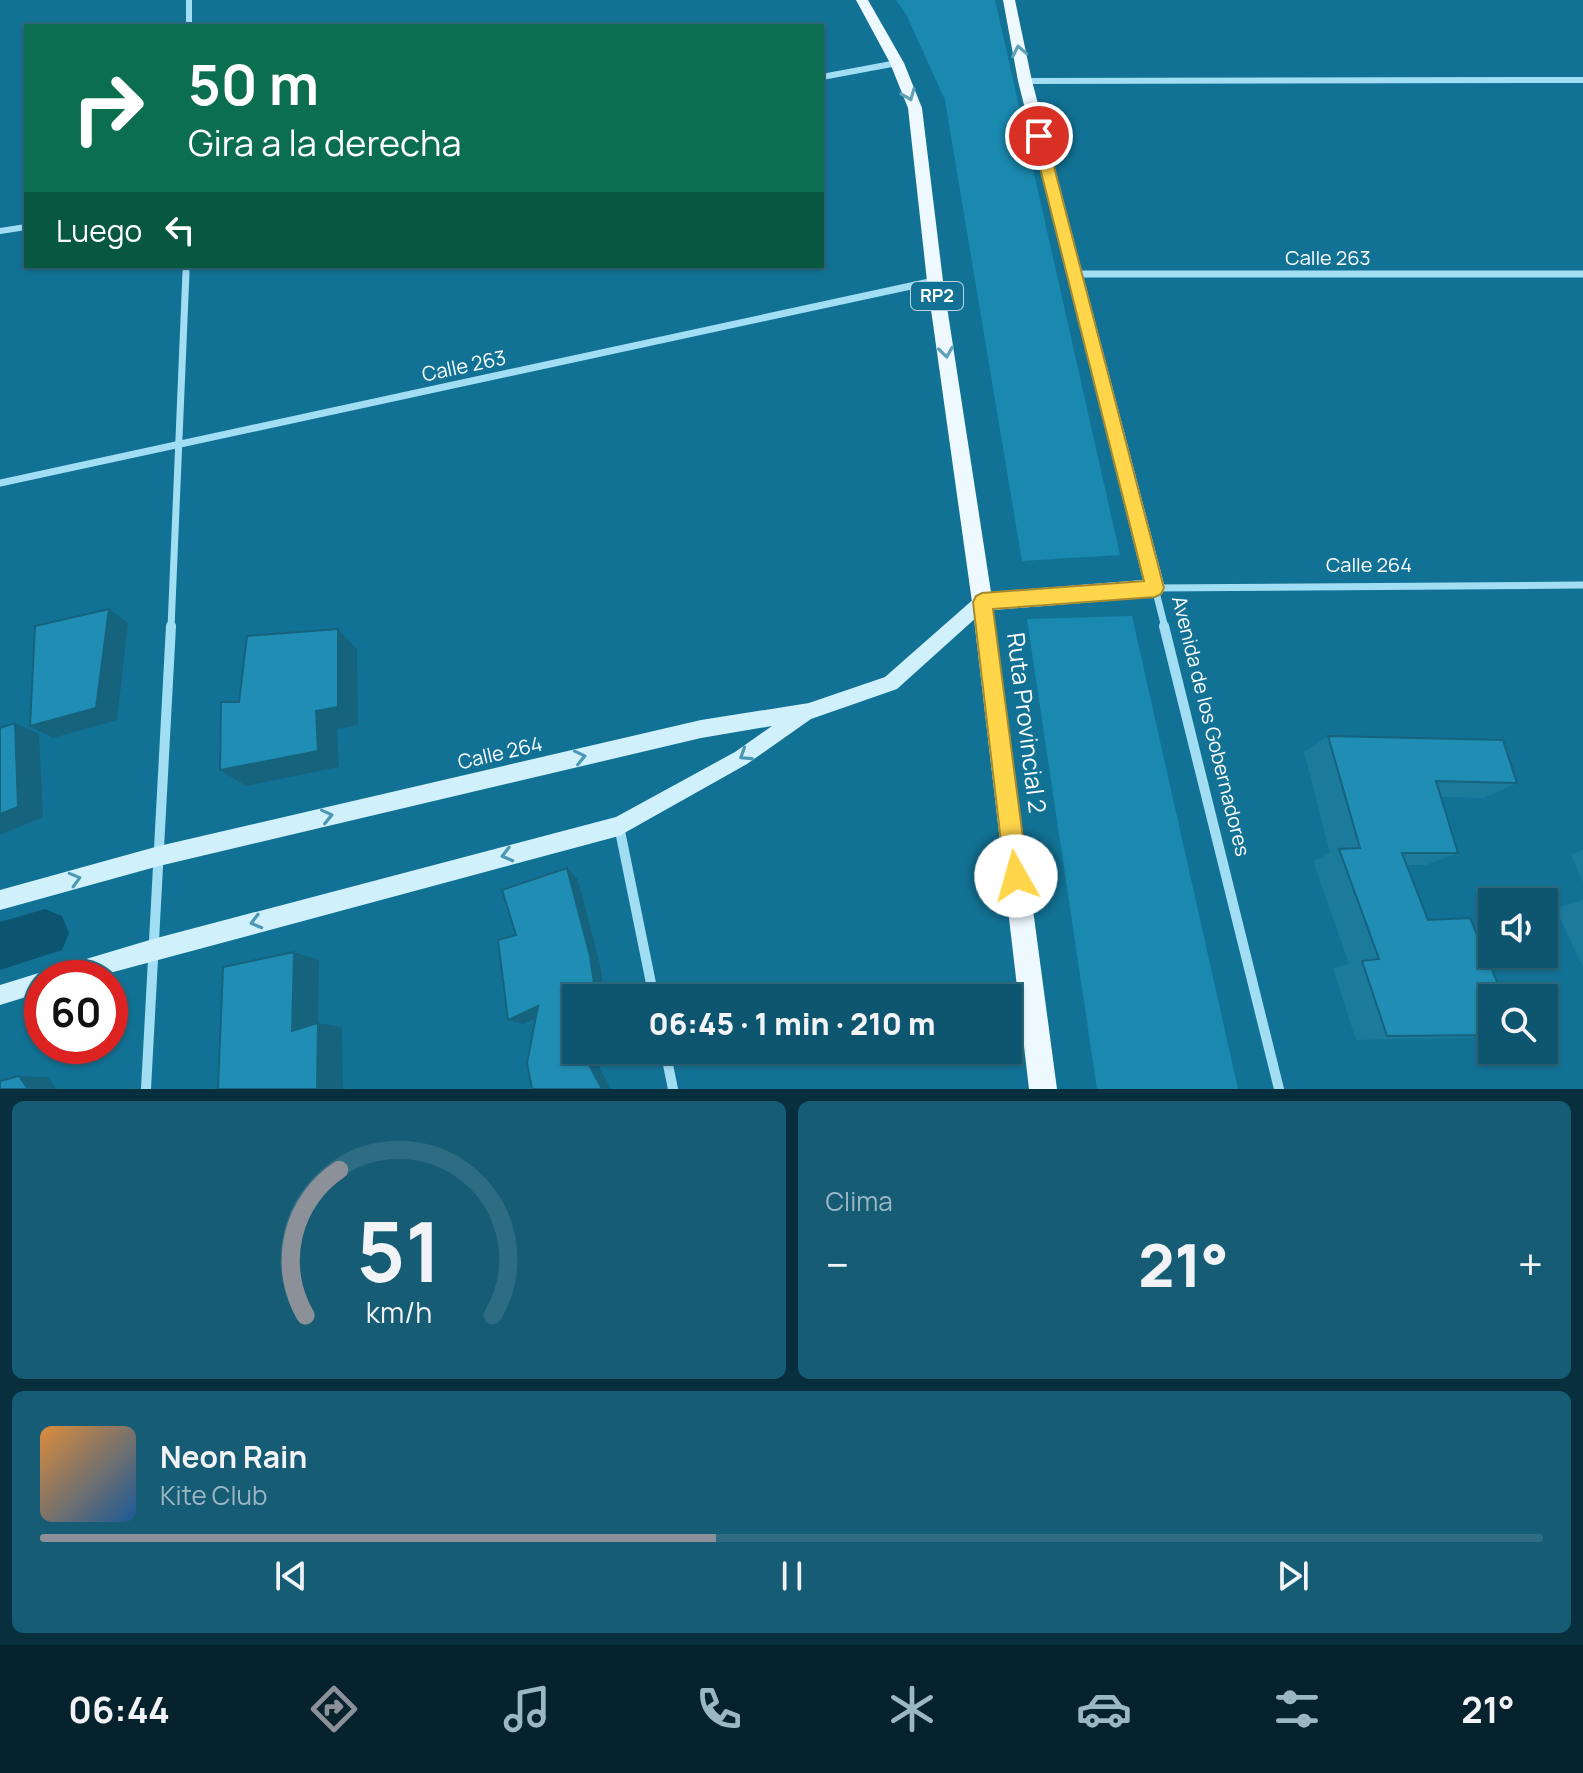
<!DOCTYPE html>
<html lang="es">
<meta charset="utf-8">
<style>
body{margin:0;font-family:Manrope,sans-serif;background:#175c75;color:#f1f3f6;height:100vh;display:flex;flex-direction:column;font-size:30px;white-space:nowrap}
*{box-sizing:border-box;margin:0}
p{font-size:26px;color:#9bb7c3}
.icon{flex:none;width:44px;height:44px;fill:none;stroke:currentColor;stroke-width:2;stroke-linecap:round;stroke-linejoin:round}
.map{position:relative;height:1089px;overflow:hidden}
.sheet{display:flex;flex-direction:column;gap:12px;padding:12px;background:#082f3e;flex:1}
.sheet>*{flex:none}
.banner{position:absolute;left:24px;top:24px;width:800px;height:244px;border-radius:0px;box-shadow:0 2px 6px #0004,0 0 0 2px #2e6c83;background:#0b6e4f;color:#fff;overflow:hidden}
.tools{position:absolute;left:1478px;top:888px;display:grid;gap:16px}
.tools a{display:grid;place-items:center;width:80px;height:80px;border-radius:0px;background:#0e5670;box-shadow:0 2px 6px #0004,0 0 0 2px #2e6c83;font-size:40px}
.speed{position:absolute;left:24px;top:960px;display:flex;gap:16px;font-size:40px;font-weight:700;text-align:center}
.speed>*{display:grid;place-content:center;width:104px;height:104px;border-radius:50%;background:#0e5670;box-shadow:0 2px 6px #0004,0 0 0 2px #2e6c83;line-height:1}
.speed .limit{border:12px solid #d22;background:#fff;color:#111}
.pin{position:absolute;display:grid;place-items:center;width:68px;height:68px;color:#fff;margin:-34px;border:4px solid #fff;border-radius:50%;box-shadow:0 2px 8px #0007}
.me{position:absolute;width:88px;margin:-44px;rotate:353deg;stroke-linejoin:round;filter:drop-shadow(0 0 6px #0008)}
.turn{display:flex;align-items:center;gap:28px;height:168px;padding:0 32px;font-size:36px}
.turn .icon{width:104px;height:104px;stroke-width:2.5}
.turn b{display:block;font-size:56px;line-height:68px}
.then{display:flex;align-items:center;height:76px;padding:0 32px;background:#0003;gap:16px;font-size:30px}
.big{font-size:60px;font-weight:800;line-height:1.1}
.sheet .tile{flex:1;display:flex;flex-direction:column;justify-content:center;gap:12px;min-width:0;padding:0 28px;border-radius:12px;background:#175c75}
.sheet .dial{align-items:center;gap:0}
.dial svg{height:208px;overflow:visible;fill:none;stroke:#2e6c83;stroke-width:7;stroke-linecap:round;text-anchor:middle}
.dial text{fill:#f1f3f6;stroke:none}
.song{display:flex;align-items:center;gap:24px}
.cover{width:96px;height:96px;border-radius:12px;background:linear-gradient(135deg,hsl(30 70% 55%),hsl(210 70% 35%))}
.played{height:8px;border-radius:4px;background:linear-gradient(90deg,#8c9099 45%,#2e6c83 45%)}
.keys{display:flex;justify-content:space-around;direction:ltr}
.heat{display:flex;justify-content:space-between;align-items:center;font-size:44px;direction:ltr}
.sheet .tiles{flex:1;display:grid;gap:12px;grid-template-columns:1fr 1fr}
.tile:last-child{grid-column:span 2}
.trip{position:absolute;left:562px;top:984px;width:460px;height:80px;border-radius:0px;background:#0e5670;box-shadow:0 2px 6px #0004,0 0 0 2px #2e6c83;font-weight:800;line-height:80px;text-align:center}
.dock{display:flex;height:128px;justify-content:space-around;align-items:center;background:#06222d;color:#9bb7c3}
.dock .icon{width:56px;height:56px}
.dock .current{color:#8c9099}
.dock b{font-size:36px;color:#f1f3f6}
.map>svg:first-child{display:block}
.green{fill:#1a89af}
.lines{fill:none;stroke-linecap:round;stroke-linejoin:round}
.canal{fill:#0b5571;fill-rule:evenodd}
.street-far2{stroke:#a1def3;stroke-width:6}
.street-far1{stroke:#a1def3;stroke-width:7}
.street{stroke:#a1def3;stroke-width:10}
.secondary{fill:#d0f1fc;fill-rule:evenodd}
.primary{fill:#edf9ff;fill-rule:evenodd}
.wall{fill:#1c7a9b}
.shaded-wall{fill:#16637e}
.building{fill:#208eb4;stroke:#16637e;stroke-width:2}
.oneway{stroke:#5fa1ba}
.oneway2{stroke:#4b98b4}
.route{fill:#ffd54a;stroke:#a68a30;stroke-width:2}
.labels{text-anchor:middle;stroke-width:8;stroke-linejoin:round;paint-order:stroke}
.shield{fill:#127295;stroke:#b8d5df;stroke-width:2}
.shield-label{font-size:18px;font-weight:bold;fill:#fff}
.street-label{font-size:20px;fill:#fff;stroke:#127295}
.near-street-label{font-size:24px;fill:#fff;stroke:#127295}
</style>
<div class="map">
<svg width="1583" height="1089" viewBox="0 0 1583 1089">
<rect width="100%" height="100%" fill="#127295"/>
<g class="green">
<polygon points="896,0 995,0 1120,555 1022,561 945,100 907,16"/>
<polygon points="1132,616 1238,1089 1097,1089 1027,619"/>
</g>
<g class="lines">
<polygon class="canal" points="45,909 62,916 69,933 62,950 0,970 0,922"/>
<g class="street-far2">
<polyline points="189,0 189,26"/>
<polyline points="822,77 897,63"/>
<polyline points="1025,81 1583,80"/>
<polyline points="0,231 26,227"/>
<polyline points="186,274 186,266"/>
</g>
<g class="street-far1">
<polyline points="1074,274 1583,274"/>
<polyline points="0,483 934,281"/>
<polyline points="171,628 186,272"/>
<polyline points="1165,628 1155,588 1583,585"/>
</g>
<g class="street">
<polyline points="1164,626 1279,1089"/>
<polyline points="619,826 654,998"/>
<polyline points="665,1050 673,1089"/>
<polyline points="146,1089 171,626"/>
</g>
<polygon class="secondary" points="982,595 988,597 990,602 988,607 897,689 811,719 747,764 619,836 91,978 42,978 42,992 0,1005 0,985 42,972 47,974 56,968 153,939 616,817 735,752 772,726 701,738 159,866 0,910 0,890 159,846 701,720 809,703 885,677 976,597"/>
<polygon class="primary" points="856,0 868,0 904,63 922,108 943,281 991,592 1143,580 1018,81 1003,0 1015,0 1032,81 1165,588 1162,594 1155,597 993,610 1057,1089 1029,1089 972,602 927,281 908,108 890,63"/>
</g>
<g class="wall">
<polygon points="1328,736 1517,783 1484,798 1441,797 1458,853 1426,865 1407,865 1428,920 1492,998 1492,1037 1356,1040 1333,968 1349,964 1313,861 1330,853 1304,752"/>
<polygon points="1583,850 1583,882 1571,854"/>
<polygon points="578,880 600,964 605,998 576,998 576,1050 535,1019 523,1024 516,935"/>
<polygon points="1583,900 1583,967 1555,908"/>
</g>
<g class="shaded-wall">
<polygon points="109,609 128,623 117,720 53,738 30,726"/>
<polygon points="338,629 357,649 358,725 337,729 339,767 246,786 220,770 316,711"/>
<polygon points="15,723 39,734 43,817 0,835 0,814"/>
<polygon points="567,868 578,880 600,964 605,998 596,998"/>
<polygon points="294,952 319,960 318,1023 342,1027 343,1089 317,1089 292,1031"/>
<polygon points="538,1006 551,1012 523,1024 508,1020"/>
<polygon points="565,1020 576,1024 576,1041"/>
<polygon points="581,1050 590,1050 611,1089 602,1089"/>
<polygon points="19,1076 48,1077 56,1089 28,1089"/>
</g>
<g class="building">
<polygon points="109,609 96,708 30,726 35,626"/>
<polygon points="338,629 338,707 316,711 318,751 220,770 221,702 239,702 247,636"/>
<polygon points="15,723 18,807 0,814 0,728"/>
<polygon points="1328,736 1503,740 1517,783 1436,781 1458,853 1402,853 1428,920 1470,918 1504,998 1492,998 1492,1035 1387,1036 1362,961 1379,959 1339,849 1360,848"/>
<polygon points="567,868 590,956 596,998 576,998 576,1019 565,1020 576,1041 576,1050 581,1050 602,1089 532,1089 527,1063 538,1006 508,1020 498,940 516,935 502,890"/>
<polygon points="294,952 292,1031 318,1023 317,1089 218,1089 223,967"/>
<polygon points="19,1076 28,1089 0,1089 0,1081"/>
</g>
<defs><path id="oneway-chevron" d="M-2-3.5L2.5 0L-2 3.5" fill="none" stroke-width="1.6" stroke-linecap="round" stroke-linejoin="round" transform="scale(2)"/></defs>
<g class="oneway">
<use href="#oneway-chevron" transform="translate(1019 51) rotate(-101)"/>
<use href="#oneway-chevron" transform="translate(909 95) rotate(68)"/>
<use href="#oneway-chevron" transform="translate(946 352) rotate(82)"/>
</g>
<g class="oneway2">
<use href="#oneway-chevron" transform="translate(745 755) rotate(147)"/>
<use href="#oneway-chevron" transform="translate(580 757) rotate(-13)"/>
<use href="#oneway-chevron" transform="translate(327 816) rotate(-13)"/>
<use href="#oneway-chevron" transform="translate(507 855) rotate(165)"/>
<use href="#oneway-chevron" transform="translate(75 879) rotate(-16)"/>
<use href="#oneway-chevron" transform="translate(256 922) rotate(165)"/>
</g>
<polygon class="route" points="1039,132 1046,136 1164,588 1161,594 1155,597 993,609 1028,876 1024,884 1016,887 1008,884 1005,876 973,602 976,596 982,593 1144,581 1032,136"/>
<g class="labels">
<rect class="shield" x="911" y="282" width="52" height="28" rx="6"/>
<g class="shield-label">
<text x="937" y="302">RP2</text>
</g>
<g class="street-label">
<text x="1328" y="265">Calle 263</text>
<text transform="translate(464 366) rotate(-12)" y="7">Calle 263</text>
<text x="1369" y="572">Calle 264</text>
<text transform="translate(1211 726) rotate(76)" y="7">Avenida de los Gobernadores</text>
<text transform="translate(500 753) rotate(-13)" y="7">Calle 264</text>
</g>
<g class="near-street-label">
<text transform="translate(1026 723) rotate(83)" y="8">Ruta Provincial 2</text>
</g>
</g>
</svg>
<div class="tools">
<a><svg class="icon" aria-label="sound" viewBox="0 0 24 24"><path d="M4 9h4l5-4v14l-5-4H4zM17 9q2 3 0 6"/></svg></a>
<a><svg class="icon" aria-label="search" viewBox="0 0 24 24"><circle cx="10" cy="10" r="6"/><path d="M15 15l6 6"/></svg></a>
</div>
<div class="speed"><div class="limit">60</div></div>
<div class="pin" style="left:1039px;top:136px;background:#d93025"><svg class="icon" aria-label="arrive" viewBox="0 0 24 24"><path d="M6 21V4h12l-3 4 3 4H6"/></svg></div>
<svg class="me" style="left:1016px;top:876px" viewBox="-20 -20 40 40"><circle r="19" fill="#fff"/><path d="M0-13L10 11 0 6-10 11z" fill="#ffd54a"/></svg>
<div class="trip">06:45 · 1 min · 210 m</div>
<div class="banner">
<div class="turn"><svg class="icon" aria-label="right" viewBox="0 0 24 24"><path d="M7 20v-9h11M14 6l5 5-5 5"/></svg><div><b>50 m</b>Gira a la derecha</div></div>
<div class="then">Luego<svg class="icon" aria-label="left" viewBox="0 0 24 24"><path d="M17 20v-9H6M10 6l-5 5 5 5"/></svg></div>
</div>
</div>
<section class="sheet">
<div class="tiles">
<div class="tile dial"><svg viewBox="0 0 100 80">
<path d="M14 69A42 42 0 1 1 86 69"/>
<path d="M14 69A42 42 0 0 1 27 13" stroke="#8c9099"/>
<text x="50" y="56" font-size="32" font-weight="700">51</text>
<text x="50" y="72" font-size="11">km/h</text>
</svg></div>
<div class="tile"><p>Clima</p>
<div class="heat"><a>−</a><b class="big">21°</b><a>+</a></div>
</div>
<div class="tile">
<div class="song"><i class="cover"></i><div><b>Neon Rain</b><p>Kite Club</p></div></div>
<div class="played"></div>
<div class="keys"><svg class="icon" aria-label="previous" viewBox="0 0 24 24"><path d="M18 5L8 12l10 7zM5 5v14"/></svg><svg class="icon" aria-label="pause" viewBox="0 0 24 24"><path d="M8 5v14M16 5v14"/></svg><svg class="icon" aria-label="next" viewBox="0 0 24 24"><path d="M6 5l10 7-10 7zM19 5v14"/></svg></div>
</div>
</div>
</section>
<nav class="dock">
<b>06:44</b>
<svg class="icon current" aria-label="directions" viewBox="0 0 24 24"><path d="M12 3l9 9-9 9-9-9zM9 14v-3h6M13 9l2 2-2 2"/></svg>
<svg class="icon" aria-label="music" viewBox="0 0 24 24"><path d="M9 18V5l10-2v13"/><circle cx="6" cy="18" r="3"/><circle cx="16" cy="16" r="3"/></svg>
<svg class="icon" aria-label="phone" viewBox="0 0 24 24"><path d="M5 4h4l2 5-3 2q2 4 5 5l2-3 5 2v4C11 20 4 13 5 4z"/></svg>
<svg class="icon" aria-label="climate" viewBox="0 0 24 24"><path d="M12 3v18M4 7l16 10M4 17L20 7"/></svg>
<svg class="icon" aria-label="car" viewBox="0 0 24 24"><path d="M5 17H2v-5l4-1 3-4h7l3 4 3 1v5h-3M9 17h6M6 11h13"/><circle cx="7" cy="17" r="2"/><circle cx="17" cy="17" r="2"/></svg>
<svg class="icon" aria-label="filters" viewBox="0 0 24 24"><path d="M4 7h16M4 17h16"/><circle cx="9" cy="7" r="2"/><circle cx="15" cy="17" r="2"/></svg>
<b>21°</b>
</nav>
